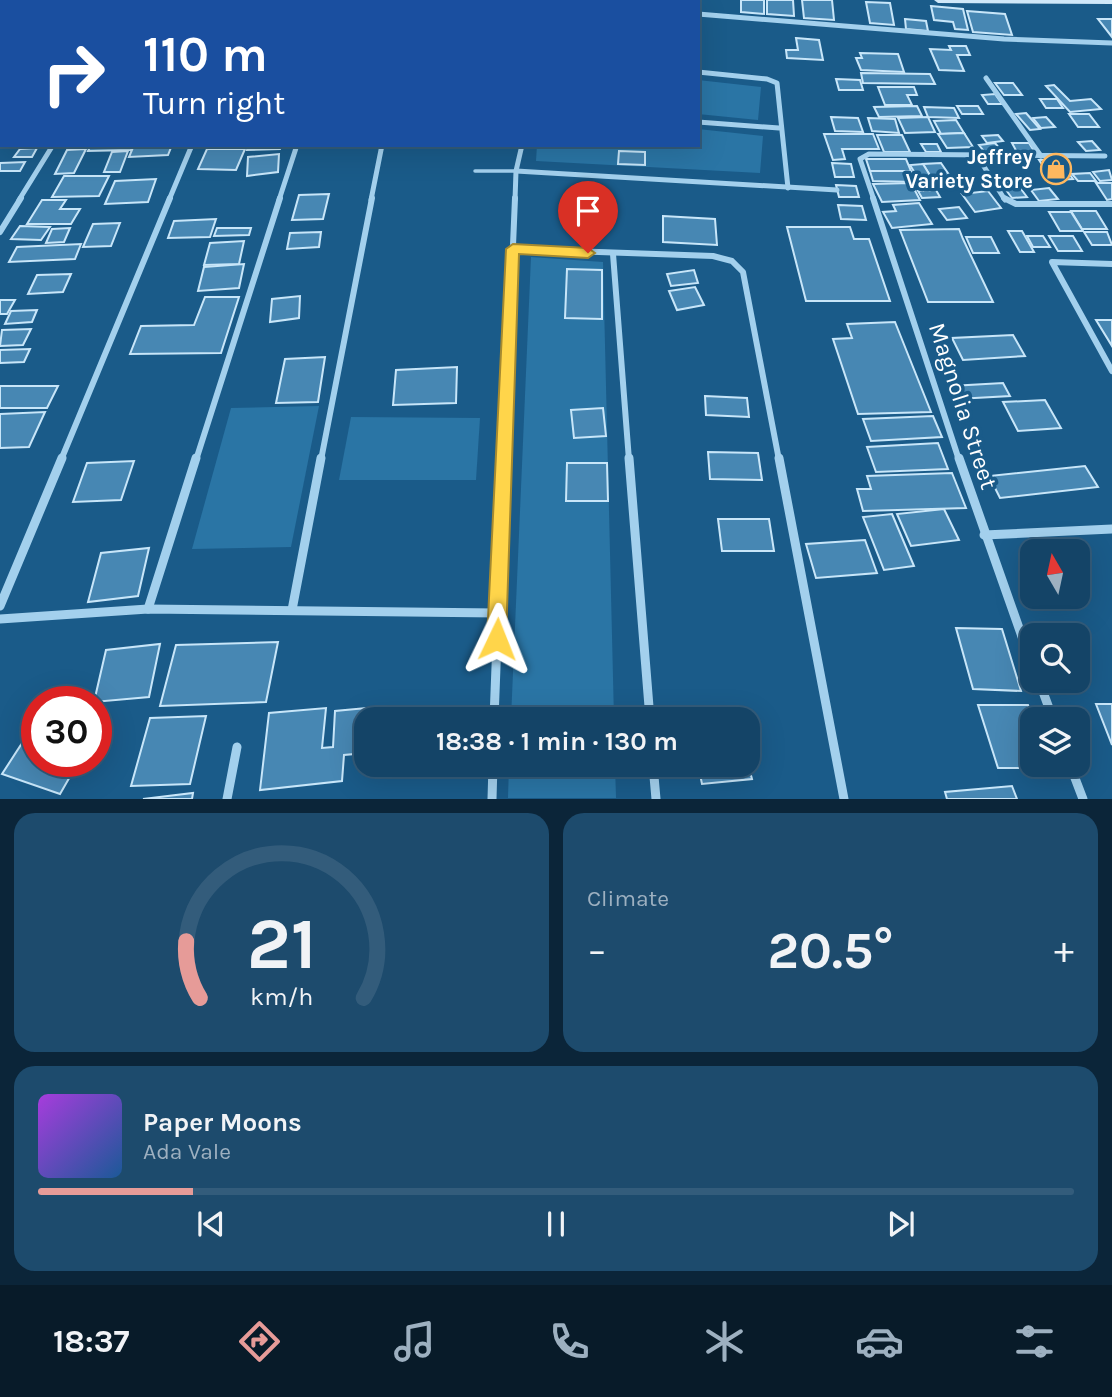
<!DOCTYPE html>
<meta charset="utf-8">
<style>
body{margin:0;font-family:Karla,sans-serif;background:#1d4b6d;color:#f1f3f6;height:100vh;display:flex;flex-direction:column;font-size:26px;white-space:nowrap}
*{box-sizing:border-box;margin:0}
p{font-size:23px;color:#9db0c0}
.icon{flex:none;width:38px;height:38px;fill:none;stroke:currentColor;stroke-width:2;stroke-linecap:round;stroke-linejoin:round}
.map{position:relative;height:799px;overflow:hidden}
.sheet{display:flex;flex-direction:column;gap:14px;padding:14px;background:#0b2539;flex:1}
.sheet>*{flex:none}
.banner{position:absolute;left:0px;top:0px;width:700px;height:147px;box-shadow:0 7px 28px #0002,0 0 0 2px #335c7b;background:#1a4fa0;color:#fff;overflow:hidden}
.needle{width:46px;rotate:351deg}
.fabs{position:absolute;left:1020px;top:539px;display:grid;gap:14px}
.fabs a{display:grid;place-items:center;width:70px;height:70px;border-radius:14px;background:#144467;box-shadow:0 7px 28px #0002,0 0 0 2px #335c7b;font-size:35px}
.speed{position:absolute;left:21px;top:686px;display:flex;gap:14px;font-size:35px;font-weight:700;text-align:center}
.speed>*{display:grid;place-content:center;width:91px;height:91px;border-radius:50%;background:#144467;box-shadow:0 7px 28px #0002,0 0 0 2px #335c7b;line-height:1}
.speed .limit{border:10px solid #d22;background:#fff;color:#111}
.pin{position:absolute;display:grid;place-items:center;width:60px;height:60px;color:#fff;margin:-72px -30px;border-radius:50% 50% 50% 0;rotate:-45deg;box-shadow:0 0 7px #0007}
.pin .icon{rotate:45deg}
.me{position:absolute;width:77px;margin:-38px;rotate:2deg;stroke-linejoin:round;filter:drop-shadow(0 0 5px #0008)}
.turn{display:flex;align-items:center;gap:24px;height:147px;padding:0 28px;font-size:32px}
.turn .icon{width:91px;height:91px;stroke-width:2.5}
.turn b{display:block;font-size:49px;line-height:60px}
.big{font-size:52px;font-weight:700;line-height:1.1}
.sheet .card{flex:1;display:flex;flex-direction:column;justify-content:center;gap:10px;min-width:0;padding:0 24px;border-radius:21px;background:#1d4b6d}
.sheet .dial{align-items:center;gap:0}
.dial svg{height:182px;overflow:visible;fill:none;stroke:#335c7b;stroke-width:7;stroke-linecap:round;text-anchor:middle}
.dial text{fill:#f1f3f6;stroke:none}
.song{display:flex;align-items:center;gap:21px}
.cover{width:84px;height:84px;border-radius:10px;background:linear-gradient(135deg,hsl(280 70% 55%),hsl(210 70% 35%))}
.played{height:7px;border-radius:4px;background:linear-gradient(90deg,#e69b98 15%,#335c7b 15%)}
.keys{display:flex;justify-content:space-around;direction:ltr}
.heat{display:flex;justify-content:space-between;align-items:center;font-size:38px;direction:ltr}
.sheet .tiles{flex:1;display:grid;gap:14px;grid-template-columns:1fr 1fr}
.card:last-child{grid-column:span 2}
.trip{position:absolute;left:354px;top:707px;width:406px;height:70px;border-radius:21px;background:#144467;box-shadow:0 7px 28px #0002,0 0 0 2px #335c7b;font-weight:700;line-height:70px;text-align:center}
.menu{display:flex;height:112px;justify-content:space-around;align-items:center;background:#081b29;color:#9db0c0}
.menu .icon{width:49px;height:49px}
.menu .selected{color:#e69b98}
.menu b{font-size:32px;color:#f1f3f6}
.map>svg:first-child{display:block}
.green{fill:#2a75a5}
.building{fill:#4787b3;stroke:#c8e6f9;stroke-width:2}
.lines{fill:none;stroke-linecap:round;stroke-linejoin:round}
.lane{stroke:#a3d0ed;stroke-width:3.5}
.street-far2{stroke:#a3d0ed;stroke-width:5}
.street-far1{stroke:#a3d0ed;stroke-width:6}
.street{stroke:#a3d0ed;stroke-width:9}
.secondary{fill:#d0e8f9;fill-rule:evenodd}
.route{fill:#ffd54a;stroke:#a68a30;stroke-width:2}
.labels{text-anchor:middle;stroke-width:7;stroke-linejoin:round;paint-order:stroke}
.far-poi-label{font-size:21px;font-weight:bold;fill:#fff;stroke:#1a5b89;text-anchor:end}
.street-label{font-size:24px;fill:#fff;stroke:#1a5b89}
</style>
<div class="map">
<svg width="1112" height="799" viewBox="0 0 1112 799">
<rect width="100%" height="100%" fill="#1a5b89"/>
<g class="green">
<polygon points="698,80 761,87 758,120 698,114"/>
<polygon points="698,129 763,136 760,173 536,161 537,145 698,145"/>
<polygon points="531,257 603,262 614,719 511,719"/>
<polygon points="319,406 291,547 192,549 231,408"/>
<polygon points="351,417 480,418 476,480 339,480"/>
<polygon points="509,765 615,765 616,798 508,798"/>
</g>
<g class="building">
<polygon points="741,0 764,0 764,14 741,12"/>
<polygon points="767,0 793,0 794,16 767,14"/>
<polygon points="802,0 832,0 834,20 804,18"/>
<polygon points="866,2 890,3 894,25 870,23"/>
<polygon points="931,6 963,9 968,30 955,29 953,22 934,20"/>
<polygon points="967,11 1005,14 1012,35 973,32"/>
<polygon points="905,19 926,21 928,31 906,29"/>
<polygon points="1098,19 1112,19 1112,37"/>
<polygon points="796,38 819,40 823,60 787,58 786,50 798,50"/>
<polygon points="949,46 966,46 970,55 957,55 964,71 939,70 930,49 951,50"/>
<polygon points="860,53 898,54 904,72 861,70 856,58 862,58"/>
<polygon points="861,73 930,74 935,84 863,83"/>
<polygon points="836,79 860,80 863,90 839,90"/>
<polygon points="995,83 1013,83 1022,95 1004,95"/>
<polygon points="1054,85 1070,101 1091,99 1101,109 1070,112 1046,86"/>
<polygon points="878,87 914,87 917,95 907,95 912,105 885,105"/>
<polygon points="995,94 1002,104 988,104 982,95"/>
<polygon points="1040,99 1057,99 1063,108 1046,108"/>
<polygon points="917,106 922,116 879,117 874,107"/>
<polygon points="957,106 978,106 983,114 962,114"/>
<polygon points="924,107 954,108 959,118 928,117"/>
<polygon points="1026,113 1040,129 1030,130 1016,114"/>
<polygon points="1069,114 1089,114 1099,127 1078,127"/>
<polygon points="831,117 858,118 863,132 835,131"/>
<polygon points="928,117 935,132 905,133 898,118"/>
<polygon points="1046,117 1055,127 1041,128 1033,118"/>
<polygon points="868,118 895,119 899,133 872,131"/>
<polygon points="956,120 964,133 941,134 934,121"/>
<polygon points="964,133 973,147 947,148 938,134"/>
<polygon points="824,134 873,134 879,149 842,149 845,159 833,160"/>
<polygon points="877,135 902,135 910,152 884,152"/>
<polygon points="998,135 1003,141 987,143 982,136"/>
<polygon points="1092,141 1100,150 1086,151 1078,142"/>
<polygon points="995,143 1004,154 987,155 979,145"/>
<polygon points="1012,143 1029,143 1036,154 1018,154"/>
<polygon points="921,144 937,144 941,152 926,152"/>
<polygon points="91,145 133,145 131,150 88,151"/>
<polygon points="134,145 172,145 168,155 129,157"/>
<polygon points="249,145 282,145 280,149 247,150"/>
<polygon points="37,148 32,157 14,157 20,149"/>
<polygon points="86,149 74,173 55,174 67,150"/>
<polygon points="207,149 245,149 236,170 198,169"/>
<polygon points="128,151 120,172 104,172 112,152"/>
<polygon points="619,151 645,152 645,165 618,164"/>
<polygon points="279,154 278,172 247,176 248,157"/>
<polygon points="866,159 906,159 911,171 870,171"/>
<polygon points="1059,159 1073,179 1052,180 1039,160"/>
<polygon points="25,162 20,171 0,171 0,163"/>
<polygon points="832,163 851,164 854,177 835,177"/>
<polygon points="941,163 954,182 935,184 923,164"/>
<polygon points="923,164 934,182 921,183 910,165"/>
<polygon points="1109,170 1112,180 1100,181 1093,172"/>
<polygon points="870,171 910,171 915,182 873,181"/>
<polygon points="1090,173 1096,181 1078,181 1072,174"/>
<polygon points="64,176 109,176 99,196 52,197"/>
<polygon points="156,179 148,202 105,204 115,181"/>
<polygon points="1015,181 1027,197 1012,198 1000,182"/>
<polygon points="911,183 920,200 882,202 873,184"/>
<polygon points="1096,183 1112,183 1112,199 1107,200"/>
<polygon points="836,185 856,186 859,197 839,197"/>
<polygon points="1049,188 1058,199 1039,201 1031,190"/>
<polygon points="936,190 940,197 922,198 918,191"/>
<polygon points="988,191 1001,208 975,212 962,194"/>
<polygon points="329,194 323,219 292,220 299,195"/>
<polygon points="42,200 66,200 60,209 80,209 71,224 27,224"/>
<polygon points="919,203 932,224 892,228 883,212 896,211 893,205"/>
<polygon points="838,205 862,206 866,220 841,219"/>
<polygon points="959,207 967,218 947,220 939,209"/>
<polygon points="1071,211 1096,211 1107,229 1082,229"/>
<polygon points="1049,212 1071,212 1083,231 1060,231"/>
<polygon points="663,216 715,219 717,245 663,242"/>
<polygon points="216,219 210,237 168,238 174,221"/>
<polygon points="120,223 111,246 83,247 93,224"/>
<polygon points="20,226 50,227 41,240 11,239"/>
<polygon points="787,227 850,227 854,239 869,239 890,301 806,301"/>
<polygon points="70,228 64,242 46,243 52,229"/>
<polygon points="217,228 251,228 249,235 214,236"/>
<polygon points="959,229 963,239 993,302 928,302 900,230"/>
<polygon points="1008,231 1022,231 1034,252 1020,252"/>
<polygon points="321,232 319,247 287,249 290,233"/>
<polygon points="1084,232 1107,232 1112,245 1092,245"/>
<polygon points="1027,236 1043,236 1050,247 1033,247"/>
<polygon points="1049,236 1073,236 1082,251 1058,251"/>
<polygon points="966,237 991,237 999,253 973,253"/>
<polygon points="244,241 239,264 204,265 210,243"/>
<polygon points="81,244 75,259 9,262 17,247"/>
<polygon points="244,264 239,288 198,291 204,267"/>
<polygon points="567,269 602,270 602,319 565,318"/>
<polygon points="694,270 698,283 671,286 667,274"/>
<polygon points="71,274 63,292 28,294 37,275"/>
<polygon points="695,287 704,305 677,310 669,291"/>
<polygon points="300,296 299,318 270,322 272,299"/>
<polygon points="205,297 239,297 221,353 130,354 141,326 194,325"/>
<polygon points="0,300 15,300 7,314 0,314"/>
<polygon points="37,310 32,322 5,324 11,311"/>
<polygon points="1096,320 1112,320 1112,346"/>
<polygon points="895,322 931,412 858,414 833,339 852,338 847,324"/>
<polygon points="31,329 23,345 0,346 2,330"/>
<polygon points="1013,335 1025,356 963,360 952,338"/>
<polygon points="30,349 24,362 0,363 0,350"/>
<polygon points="325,357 318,402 276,403 285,359"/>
<polygon points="457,367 456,403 393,405 396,370"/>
<polygon points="1003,383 1010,396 957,399 951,386"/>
<polygon points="0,386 58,386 47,408 0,408"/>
<polygon points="705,396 747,398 749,417 706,415"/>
<polygon points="1045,400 1061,428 1018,431 1003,402"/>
<polygon points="603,408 606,436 574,438 571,410"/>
<polygon points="45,412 29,447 0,448 0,414"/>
<polygon points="933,416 942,437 871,441 863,419"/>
<polygon points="938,443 948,469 876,472 867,447"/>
<polygon points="708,452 758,453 762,480 710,479"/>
<polygon points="134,461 121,500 73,502 87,463"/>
<polygon points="567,463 607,463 608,501 566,501"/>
<polygon points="1085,466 1098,487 1000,498 989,476"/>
<polygon points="952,473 966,508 863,511 857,489 871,489 867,476"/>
<polygon points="944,509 959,540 911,546 897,514"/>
<polygon points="892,514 914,566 884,570 863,517"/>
<polygon points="718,519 769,519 774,551 722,551"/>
<polygon points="865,540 877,573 816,578 806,544"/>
<polygon points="149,548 138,596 88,602 101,553"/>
<polygon points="956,628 1002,629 1021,691 973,689"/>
<polygon points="278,642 266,702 160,706 176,645"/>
<polygon points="160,644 149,697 94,702 106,650"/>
<polygon points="1096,704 1112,704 1112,745"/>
<polygon points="978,705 1028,705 1033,719 1032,765 1049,765 1050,768 998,768"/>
<polygon points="377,707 377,719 366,719 366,753 344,755 342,781 260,790 269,713 326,708 322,748 333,747 335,711"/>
<polygon points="206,716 190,784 131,786 150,718"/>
<polygon points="37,720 37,761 79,761 60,794 2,774"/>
<polygon points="747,760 752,779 702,784 698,765 747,765"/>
<polygon points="1012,786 1017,799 947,799 945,792"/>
<polygon points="193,793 192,799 143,799"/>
</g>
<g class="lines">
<polyline class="lane" points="475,171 516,171"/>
<g class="street-far2">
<polyline points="529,0 550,2"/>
<polyline points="698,14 1004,39 1112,43"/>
<polyline points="698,72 767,79 777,83 788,188"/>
<polyline points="986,78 1041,156"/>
<polyline points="698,122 779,128"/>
<polyline points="978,157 1005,200"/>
<polyline points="516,171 837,190"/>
<polyline points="19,200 53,145"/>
<polyline points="169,200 192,145"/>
<polyline points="279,200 297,145"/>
<polyline points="371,200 382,145"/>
<polyline points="515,200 516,171 522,145"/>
<polyline points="874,200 860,159 869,154 1105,156"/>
</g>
<g class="street-far1">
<polyline points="873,198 959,460"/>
<polyline points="1004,198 1016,204 1112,204"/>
<polyline points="0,232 21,198"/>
<polyline points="513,249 713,256 732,261 743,272 779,460"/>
<polyline points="613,254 629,460"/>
<polyline points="1112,264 1052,262 1112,371"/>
<polyline points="61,460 170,198"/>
<polyline points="196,460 280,198"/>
<polyline points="321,460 372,198"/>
<polyline points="504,460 515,198"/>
</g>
<g class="street">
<polyline points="629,458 650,719"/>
<polyline points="779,458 844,799"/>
<polyline points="959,458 1032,665"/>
<polyline points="984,535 1112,529"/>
<polyline points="0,606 62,458"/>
<polyline points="148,609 196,458"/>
<polyline points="292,610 321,458"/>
<polyline points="0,619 148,609 497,613"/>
<polyline points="1039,681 1053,719"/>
<polyline points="494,719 504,458"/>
<polyline points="653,765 656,799"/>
<polyline points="1070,765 1083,799"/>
<polyline points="227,799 237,747"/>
<polyline points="492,799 493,765"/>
</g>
<g class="secondary">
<polygon points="66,0 88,0 64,2"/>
<polygon points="934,0 1112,0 1112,4 938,3"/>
<rect x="0" y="6" width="2" height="6"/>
</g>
</g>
<polygon class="route" points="513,244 588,248 595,253 588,258 519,254 506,639 504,646 497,649 490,646 487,639 506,249"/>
<defs>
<g id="shop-ring" transform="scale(1.575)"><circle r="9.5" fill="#1a5b89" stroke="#ffb85f" stroke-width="1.5"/><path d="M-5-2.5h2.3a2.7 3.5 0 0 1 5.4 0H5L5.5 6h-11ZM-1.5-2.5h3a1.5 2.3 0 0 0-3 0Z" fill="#ffb85f"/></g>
</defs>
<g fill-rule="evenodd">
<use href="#shop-ring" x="1056" y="169"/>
</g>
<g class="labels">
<g class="far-poi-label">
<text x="1033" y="164">Jeffrey<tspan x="1033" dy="24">Variety Store</tspan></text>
</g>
<g class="street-label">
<text transform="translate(963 406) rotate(72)" y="8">Magnolia Street</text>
</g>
</g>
</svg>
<div class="fabs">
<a><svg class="needle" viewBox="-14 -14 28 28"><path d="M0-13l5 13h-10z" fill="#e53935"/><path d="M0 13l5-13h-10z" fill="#9db0c0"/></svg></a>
<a><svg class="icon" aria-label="search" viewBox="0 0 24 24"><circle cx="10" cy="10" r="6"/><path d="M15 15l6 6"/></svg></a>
<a><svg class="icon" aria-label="layers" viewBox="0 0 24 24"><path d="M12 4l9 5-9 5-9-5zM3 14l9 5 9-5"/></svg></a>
</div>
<div class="speed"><div class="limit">30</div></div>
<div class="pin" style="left:588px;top:253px;background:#d93025"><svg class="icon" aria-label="arrive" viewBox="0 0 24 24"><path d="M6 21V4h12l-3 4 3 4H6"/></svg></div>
<svg class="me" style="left:497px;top:639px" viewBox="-20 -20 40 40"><path d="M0-17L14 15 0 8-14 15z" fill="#ffd54a" stroke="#fff" stroke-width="4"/></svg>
<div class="trip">18:38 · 1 min · 130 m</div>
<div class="banner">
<div class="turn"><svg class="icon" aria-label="right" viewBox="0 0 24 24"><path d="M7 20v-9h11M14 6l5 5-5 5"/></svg><div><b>110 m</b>Turn right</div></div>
</div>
</div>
<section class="sheet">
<div class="tiles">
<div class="card dial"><svg viewBox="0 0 100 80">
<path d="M14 69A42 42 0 1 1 86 69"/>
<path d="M14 69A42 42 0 0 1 8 44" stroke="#e69b98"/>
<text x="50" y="56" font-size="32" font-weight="700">21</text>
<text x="50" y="72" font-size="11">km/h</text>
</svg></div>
<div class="card"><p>Climate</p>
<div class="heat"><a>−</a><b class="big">20.5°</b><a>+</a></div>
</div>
<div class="card">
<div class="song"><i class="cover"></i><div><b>Paper Moons</b><p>Ada Vale</p></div></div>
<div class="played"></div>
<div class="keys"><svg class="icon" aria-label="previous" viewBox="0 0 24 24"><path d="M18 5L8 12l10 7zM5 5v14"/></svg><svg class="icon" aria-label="pause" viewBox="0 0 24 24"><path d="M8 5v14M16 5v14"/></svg><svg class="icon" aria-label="next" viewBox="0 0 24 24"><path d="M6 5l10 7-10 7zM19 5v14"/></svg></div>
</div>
</div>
</section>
<nav class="menu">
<b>18:37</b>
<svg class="icon selected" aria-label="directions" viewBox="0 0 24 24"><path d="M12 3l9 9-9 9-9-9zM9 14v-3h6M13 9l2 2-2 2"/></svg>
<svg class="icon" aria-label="music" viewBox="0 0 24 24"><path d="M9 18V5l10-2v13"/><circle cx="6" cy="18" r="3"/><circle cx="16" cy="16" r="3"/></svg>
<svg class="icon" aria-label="phone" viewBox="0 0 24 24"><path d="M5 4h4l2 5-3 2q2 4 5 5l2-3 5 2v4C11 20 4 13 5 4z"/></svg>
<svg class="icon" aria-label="climate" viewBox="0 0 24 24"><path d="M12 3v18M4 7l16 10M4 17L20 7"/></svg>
<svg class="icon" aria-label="car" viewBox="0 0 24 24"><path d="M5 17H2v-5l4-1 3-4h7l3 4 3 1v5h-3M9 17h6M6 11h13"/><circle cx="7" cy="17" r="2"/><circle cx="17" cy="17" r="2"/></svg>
<svg class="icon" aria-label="filters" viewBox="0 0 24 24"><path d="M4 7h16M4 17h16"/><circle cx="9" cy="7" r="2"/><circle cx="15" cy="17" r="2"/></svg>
</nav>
